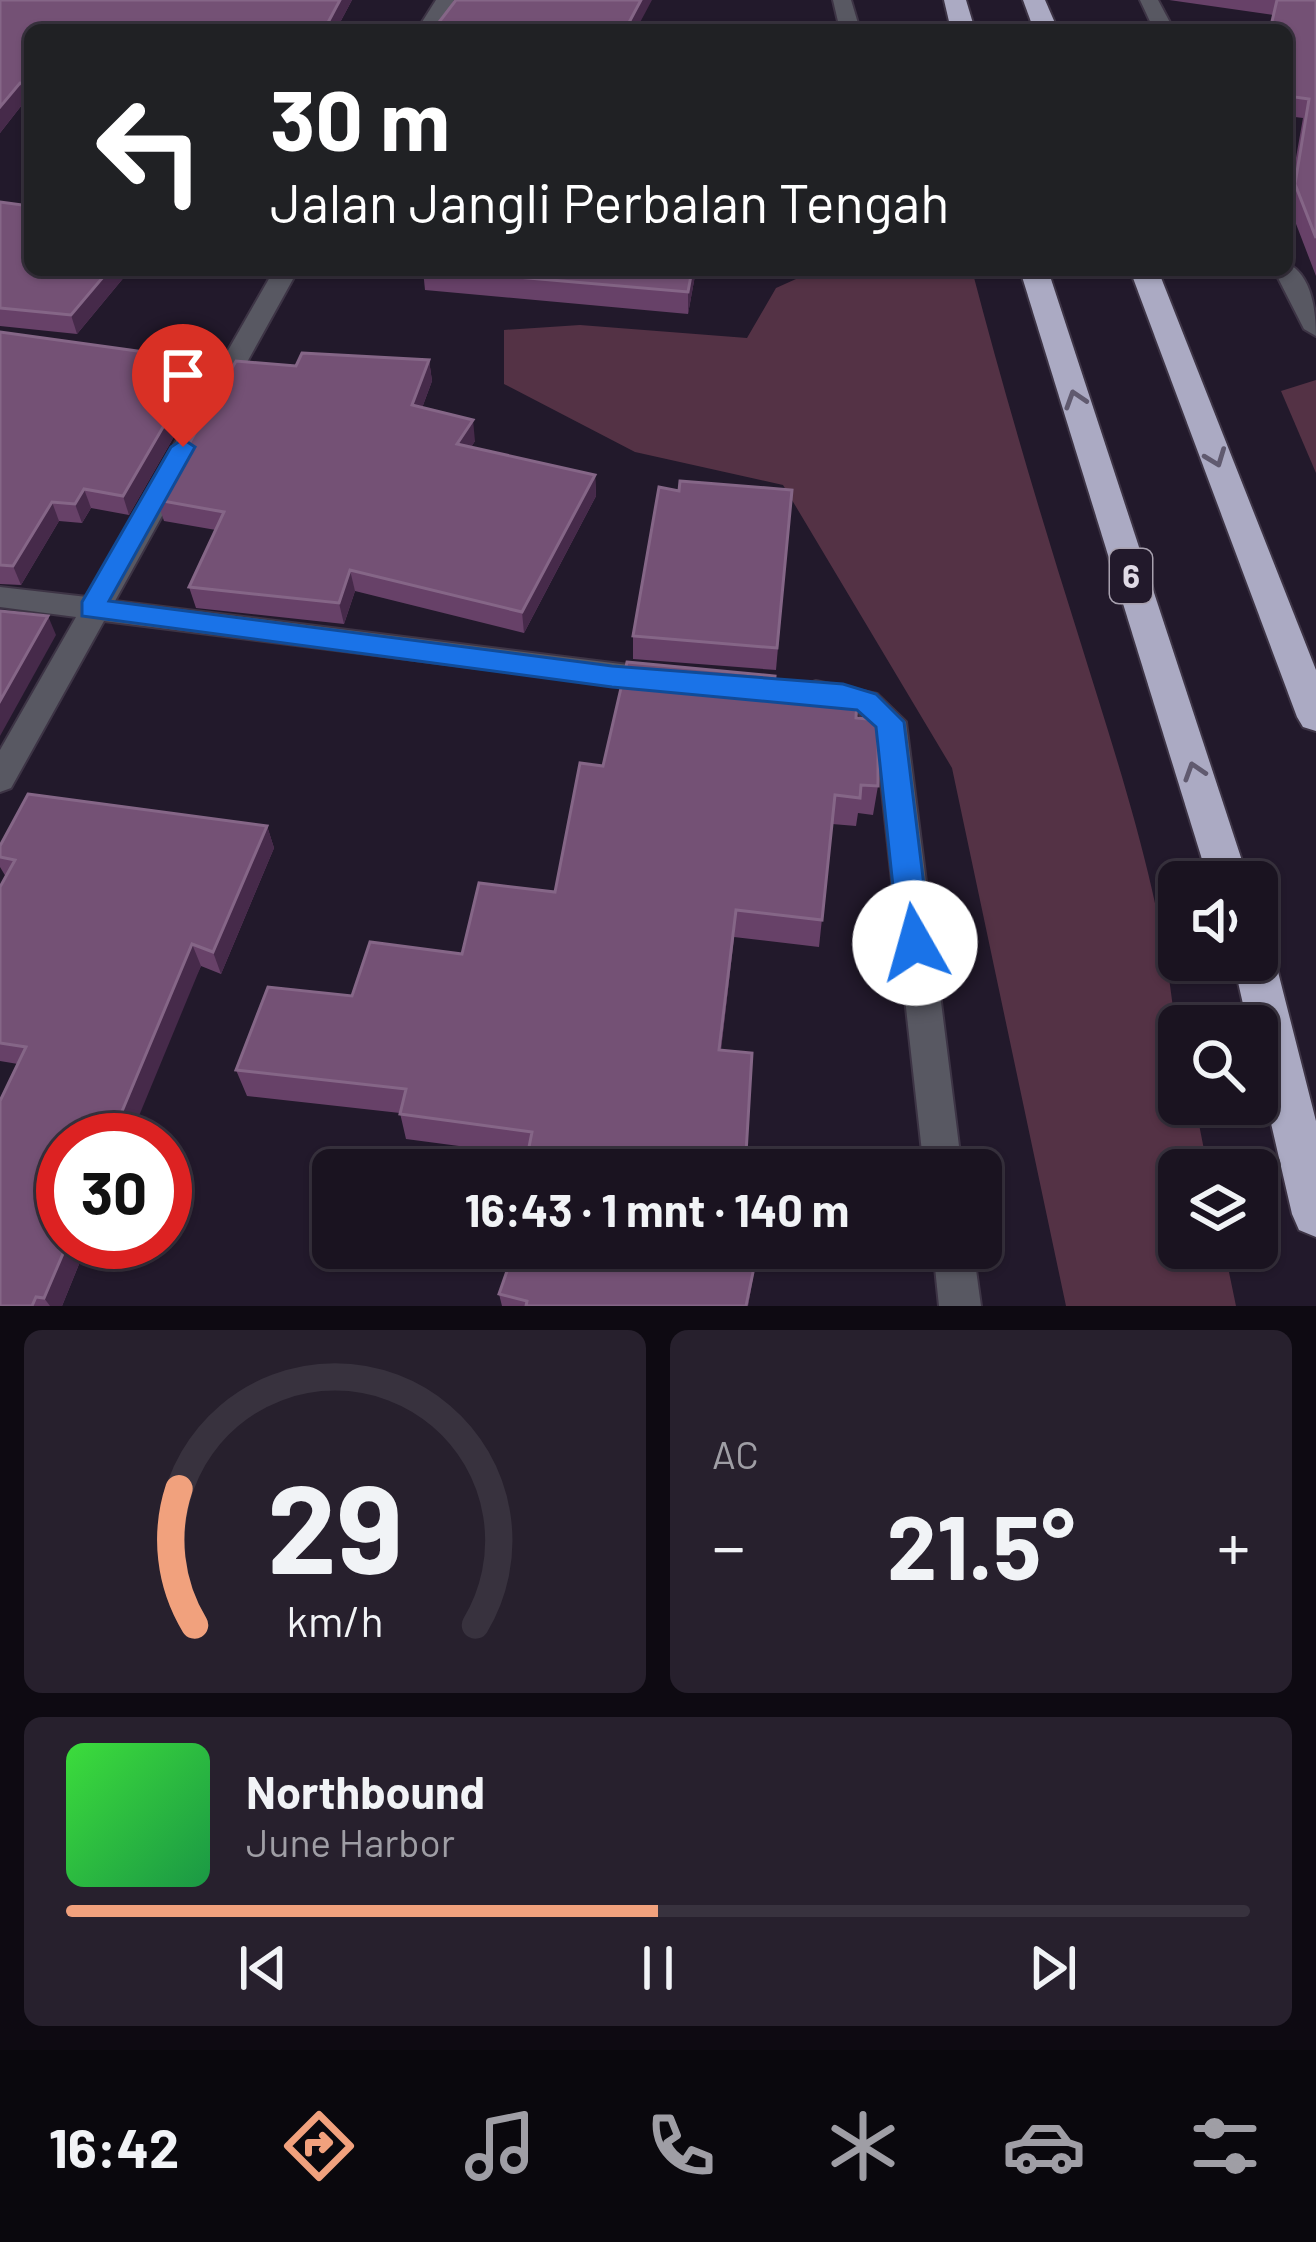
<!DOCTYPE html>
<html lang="id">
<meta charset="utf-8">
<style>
body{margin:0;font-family:Barlow,sans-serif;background:#27202d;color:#f1f3f6;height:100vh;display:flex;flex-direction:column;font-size:45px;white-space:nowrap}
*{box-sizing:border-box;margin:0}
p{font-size:39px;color:#9f9ea5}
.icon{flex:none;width:66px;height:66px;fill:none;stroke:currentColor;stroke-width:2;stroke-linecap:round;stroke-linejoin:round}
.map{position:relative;height:1306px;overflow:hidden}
.details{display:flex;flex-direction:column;gap:24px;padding:24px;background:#0e0a12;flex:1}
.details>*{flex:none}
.banner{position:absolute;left:24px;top:24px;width:1269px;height:252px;border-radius:18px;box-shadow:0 3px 9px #0004,0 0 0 3px #38323e;background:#202124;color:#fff;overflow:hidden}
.tools{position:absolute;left:1158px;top:861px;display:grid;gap:24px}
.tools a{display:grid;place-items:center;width:120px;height:120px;border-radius:18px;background:#1a1320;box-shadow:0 3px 9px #0004,0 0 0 3px #38323e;font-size:60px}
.speed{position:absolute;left:36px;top:1113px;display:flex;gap:24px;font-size:60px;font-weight:700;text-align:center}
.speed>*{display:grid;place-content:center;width:156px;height:156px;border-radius:50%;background:#1a1320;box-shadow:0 3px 9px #0004,0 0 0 3px #38323e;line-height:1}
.speed .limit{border:18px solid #d22;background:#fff;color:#111}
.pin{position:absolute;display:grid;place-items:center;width:102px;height:102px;color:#fff;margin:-123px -51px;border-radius:50% 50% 50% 0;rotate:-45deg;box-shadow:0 0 12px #0007}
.pin .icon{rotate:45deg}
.me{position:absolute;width:132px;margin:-66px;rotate:353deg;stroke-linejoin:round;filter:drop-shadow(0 0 9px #0008)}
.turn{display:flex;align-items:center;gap:42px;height:252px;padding:0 48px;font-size:54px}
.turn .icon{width:156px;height:156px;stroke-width:2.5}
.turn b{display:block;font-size:84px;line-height:102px}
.big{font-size:90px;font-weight:700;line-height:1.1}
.details .widget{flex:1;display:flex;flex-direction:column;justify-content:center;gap:18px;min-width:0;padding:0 42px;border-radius:18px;background:#27202d}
.details .dial{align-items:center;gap:0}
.dial svg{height:312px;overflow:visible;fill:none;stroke:#38323e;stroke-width:7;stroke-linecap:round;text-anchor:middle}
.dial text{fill:#f1f3f6;stroke:none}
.song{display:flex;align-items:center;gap:36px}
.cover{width:144px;height:144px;border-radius:18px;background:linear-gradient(135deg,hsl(120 70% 55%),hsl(140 70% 35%))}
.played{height:12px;border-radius:6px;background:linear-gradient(90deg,#f1a17d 50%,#38323e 50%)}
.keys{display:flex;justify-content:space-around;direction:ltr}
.heat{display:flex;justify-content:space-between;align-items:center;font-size:66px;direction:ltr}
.details .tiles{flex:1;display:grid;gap:24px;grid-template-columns:1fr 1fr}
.widget:last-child{grid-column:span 2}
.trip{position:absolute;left:312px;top:1149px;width:690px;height:120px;border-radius:18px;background:#1a1320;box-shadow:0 3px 9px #0004,0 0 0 3px #38323e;font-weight:700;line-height:120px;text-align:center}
.tab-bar{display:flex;height:192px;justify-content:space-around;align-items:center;background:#0a080d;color:#9f9ea5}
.tab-bar .icon{width:84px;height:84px}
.tab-bar .on{color:#f1a17d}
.tab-bar b{font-size:54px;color:#f1f3f6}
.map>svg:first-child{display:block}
.green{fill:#543245}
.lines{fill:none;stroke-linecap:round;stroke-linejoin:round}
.minor-casing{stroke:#3d3445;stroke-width:4}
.highway-casing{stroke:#3d3445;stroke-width:4}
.minor{fill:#585862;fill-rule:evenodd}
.highway{fill:#abaac3;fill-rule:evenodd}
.wall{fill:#674168}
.shaded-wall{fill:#462a4a}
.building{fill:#745175;stroke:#856687;stroke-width:3}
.oneway{stroke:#605a6f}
.route{fill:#1a73e8;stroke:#114b97;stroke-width:3}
.labels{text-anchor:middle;stroke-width:12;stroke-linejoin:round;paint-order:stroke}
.shield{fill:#22192b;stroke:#a7a0ae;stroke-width:3}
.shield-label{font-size:33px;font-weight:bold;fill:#e0dae6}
</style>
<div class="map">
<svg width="1316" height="1306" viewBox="0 0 1316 1306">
<rect width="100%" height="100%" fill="#22192b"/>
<g class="green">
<path d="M816,270h156c32,122 67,241 105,361 48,155 102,310 102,473h16l13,66h-29v78h45l12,58h-170l-114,-538 -169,-283 -148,-33 -131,-68v-54l76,-5 167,13 29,-50z"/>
<polygon points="1316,380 1316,473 1281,391"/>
</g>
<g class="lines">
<g class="minor-casing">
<g id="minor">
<polygon points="436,0 454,0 437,30 417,30"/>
<polygon points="833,0 851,0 860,30 840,30"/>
<polygon points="1140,0 1158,0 1174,30 1154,30"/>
<path d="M1287,263c25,12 29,48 29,73l-12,-7 -30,-59h13z"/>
<polygon points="274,270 298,270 115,601 661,669 672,672 676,680 672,688 661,691 104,621 11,788 0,792 0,750 76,617 0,607 0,587 87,597"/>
<polygon points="816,681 877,694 906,722 962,1170 924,1170 875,727 857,712 805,701 801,693 805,685"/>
<polygon points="933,1248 973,1248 981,1306 939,1306"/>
</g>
</g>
<g class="highway-casing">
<g id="highway">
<polygon points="944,0 966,0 975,30 951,30"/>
<polygon points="1023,0 1045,0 1058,30 1034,30"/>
<polygon points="1020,270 1048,270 1249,882 1209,882"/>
<polygon points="1130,270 1158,270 1316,670 1316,731 1303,727 1297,717"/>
<polygon points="1257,943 1269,947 1275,960 1316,1121 1316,1237 1299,1230 1292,1214 1257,1063 1257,1026 1248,1026 1233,960 1257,960"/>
</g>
</g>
<use href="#minor" class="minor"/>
<use href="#highway" class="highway"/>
</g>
<g class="wall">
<polygon points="0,0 352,0 336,30 30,30 30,102 25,101 0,133"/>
<polygon points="1169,0 1316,0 1316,276 1288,203 1303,118 1287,116 1287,30 1269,30 1273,15"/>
<polygon points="0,202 30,270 130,270 77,334 0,326"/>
<polygon points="423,270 696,270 688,314 425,290"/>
<polygon points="0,332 207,379 129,515 91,508 82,523 59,521 21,585 0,584"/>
<polygon points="429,360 432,381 422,408 475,441 471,447 595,475 596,496 524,633 355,591 344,624 196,608 189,587 216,530 164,521 157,500 296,366"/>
<polygon points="792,490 776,670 633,659 633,636 679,491"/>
<polygon points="774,687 856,718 878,786 873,815 858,813 856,826 832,824 819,947 734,937 721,1050 745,1170 529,1170 528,1155 406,1139 400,1113 247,1096 236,1070 352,996 462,954 555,892 603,766"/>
<polygon points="267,826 274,848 221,974 201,966 63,1242 88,1242 62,1306 0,1306 18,1064 0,1061 0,887 6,877 0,867 0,846"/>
<polygon points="758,1248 748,1306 502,1306 499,1294"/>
</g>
<g class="shaded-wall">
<polygon points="340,0 352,0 336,30 324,30"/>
<polygon points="641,0 652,0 636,30 625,30"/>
<polygon points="20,83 25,101 0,133 0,107"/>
<polygon points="109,270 130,270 77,334 71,315"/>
<polygon points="692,270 696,270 688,314 688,292"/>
<polygon points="202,360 207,379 129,515 123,496"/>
<polygon points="429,360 432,381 415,427 412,405"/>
<polygon points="473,420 475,441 460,465 457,444"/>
<polygon points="595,475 596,496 524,633 522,612"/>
<polygon points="84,489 91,508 82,523 75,504"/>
<polygon points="52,502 59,521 21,585 13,566"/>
<polygon points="350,570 355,591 344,624 339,603"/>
<polygon points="48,616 56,635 0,736 0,701"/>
<polygon points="267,826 274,848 221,974 213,952"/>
<polygon points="736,910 734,937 718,1076 719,1050"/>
<polygon points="192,944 201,966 129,1140 110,1140"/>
<polygon points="68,1242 88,1242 62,1306 50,1306 44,1298"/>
<polygon points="758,1248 748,1306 746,1306"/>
</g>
<g class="building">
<polygon points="0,0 340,0 324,30 30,30 30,84 20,83 0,107"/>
<polygon points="456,0 641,0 625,30 433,30"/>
<polygon points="1277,0 1316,0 1316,238 1295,184 1309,99 1287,96 1287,30 1270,30"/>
<polygon points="0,202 30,206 30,270 109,270 71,315 0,308"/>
<polygon points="436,270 692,270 688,292"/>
<polygon points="0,332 202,360 123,496 84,489 75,504 52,502 13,566 0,565"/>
<polygon points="302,353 429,360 412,405 473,420 457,444 595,475 522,612 350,570 339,603 189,587 224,512 157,500 236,361 296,366"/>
<polygon points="680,481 792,490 777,648 633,636 659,487 679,491"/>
<polygon points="0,611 48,616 0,701"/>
<polygon points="627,662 775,676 774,687 857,695 856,718 878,720 878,786 861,785 860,798 835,795 822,920 736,910 719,1050 752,1053 745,1170 541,1170 544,1159 527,1157 532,1132 400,1114 406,1089 236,1070 268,987 352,996 370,942 462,954 479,883 555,892 580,763 603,766"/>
<polygon points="28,794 267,826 213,952 192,944 110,1140 63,1140 63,1242 68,1242 44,1298 36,1297 32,1306 0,1306 0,1101 26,1047 0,1043 0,887 15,860 0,857 0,846"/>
<polygon points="515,1248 758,1248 746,1306 526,1306 527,1301 499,1294"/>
</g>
<defs><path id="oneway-chevron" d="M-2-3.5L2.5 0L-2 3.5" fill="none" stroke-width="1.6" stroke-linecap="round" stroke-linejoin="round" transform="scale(3)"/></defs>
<g class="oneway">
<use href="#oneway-chevron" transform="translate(1075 399) rotate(-108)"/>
<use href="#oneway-chevron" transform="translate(1216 458) rotate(69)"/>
<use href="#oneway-chevron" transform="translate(1194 771) rotate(-108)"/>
</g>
<polygon class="route" points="183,439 195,447 109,601 612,666 843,684 876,694 904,722 931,943 926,952 904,952 899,943 876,727 857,710 612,687 82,616 82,602 171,447"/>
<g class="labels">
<rect class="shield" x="1110" y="549" width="42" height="54" rx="9"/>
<g class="shield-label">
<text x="1131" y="588">6</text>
</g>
</g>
</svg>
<div class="tools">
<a><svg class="icon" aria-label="sound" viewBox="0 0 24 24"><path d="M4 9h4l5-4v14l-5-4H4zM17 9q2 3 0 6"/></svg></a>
<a><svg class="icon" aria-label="search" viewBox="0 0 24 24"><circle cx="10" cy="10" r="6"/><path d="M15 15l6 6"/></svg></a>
<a><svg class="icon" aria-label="layers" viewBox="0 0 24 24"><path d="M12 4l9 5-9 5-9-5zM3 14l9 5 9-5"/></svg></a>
</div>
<div class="speed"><div class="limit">30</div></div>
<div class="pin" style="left:183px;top:447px;background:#d93025"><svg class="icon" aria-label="arrive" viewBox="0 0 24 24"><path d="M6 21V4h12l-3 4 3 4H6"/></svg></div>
<svg class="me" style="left:915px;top:943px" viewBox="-20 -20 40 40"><circle r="19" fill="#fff"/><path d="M0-13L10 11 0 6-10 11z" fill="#1a73e8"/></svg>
<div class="trip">16:43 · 1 mnt · 140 m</div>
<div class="banner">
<div class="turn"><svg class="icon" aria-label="left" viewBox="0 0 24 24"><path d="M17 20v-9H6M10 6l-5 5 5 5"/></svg><div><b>30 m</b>Jalan Jangli Perbalan Tengah</div></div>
</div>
</div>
<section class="details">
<div class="tiles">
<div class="widget dial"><svg viewBox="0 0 100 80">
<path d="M14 69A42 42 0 1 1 86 69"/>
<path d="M14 69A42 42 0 0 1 10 34" stroke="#f1a17d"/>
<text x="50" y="56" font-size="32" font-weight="700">29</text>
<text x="50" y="72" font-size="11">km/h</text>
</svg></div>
<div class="widget"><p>AC</p>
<div class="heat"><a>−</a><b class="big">21.5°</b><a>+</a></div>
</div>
<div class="widget">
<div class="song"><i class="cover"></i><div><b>Northbound</b><p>June Harbor</p></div></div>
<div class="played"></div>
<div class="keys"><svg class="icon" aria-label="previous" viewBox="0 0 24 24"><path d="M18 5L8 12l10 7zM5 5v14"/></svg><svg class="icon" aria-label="pause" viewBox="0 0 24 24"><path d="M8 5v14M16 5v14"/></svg><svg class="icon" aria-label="next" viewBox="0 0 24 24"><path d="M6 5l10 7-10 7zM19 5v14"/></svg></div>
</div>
</div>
</section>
<nav class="tab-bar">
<b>16:42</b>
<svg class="icon on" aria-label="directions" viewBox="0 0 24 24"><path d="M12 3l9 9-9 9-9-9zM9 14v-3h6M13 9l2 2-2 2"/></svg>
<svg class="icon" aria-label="music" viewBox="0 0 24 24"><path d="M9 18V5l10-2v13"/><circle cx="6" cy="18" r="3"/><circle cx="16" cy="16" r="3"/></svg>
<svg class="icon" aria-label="phone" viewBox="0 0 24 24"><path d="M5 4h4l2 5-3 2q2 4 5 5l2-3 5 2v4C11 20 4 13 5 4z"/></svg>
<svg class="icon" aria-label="climate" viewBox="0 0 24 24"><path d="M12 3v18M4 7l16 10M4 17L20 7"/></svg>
<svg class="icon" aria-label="car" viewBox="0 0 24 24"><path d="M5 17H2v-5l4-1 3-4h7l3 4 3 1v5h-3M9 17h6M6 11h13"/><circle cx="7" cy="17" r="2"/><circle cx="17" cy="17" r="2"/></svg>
<svg class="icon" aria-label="filters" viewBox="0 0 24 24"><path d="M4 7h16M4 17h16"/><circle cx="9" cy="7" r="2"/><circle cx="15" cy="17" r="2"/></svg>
</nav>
